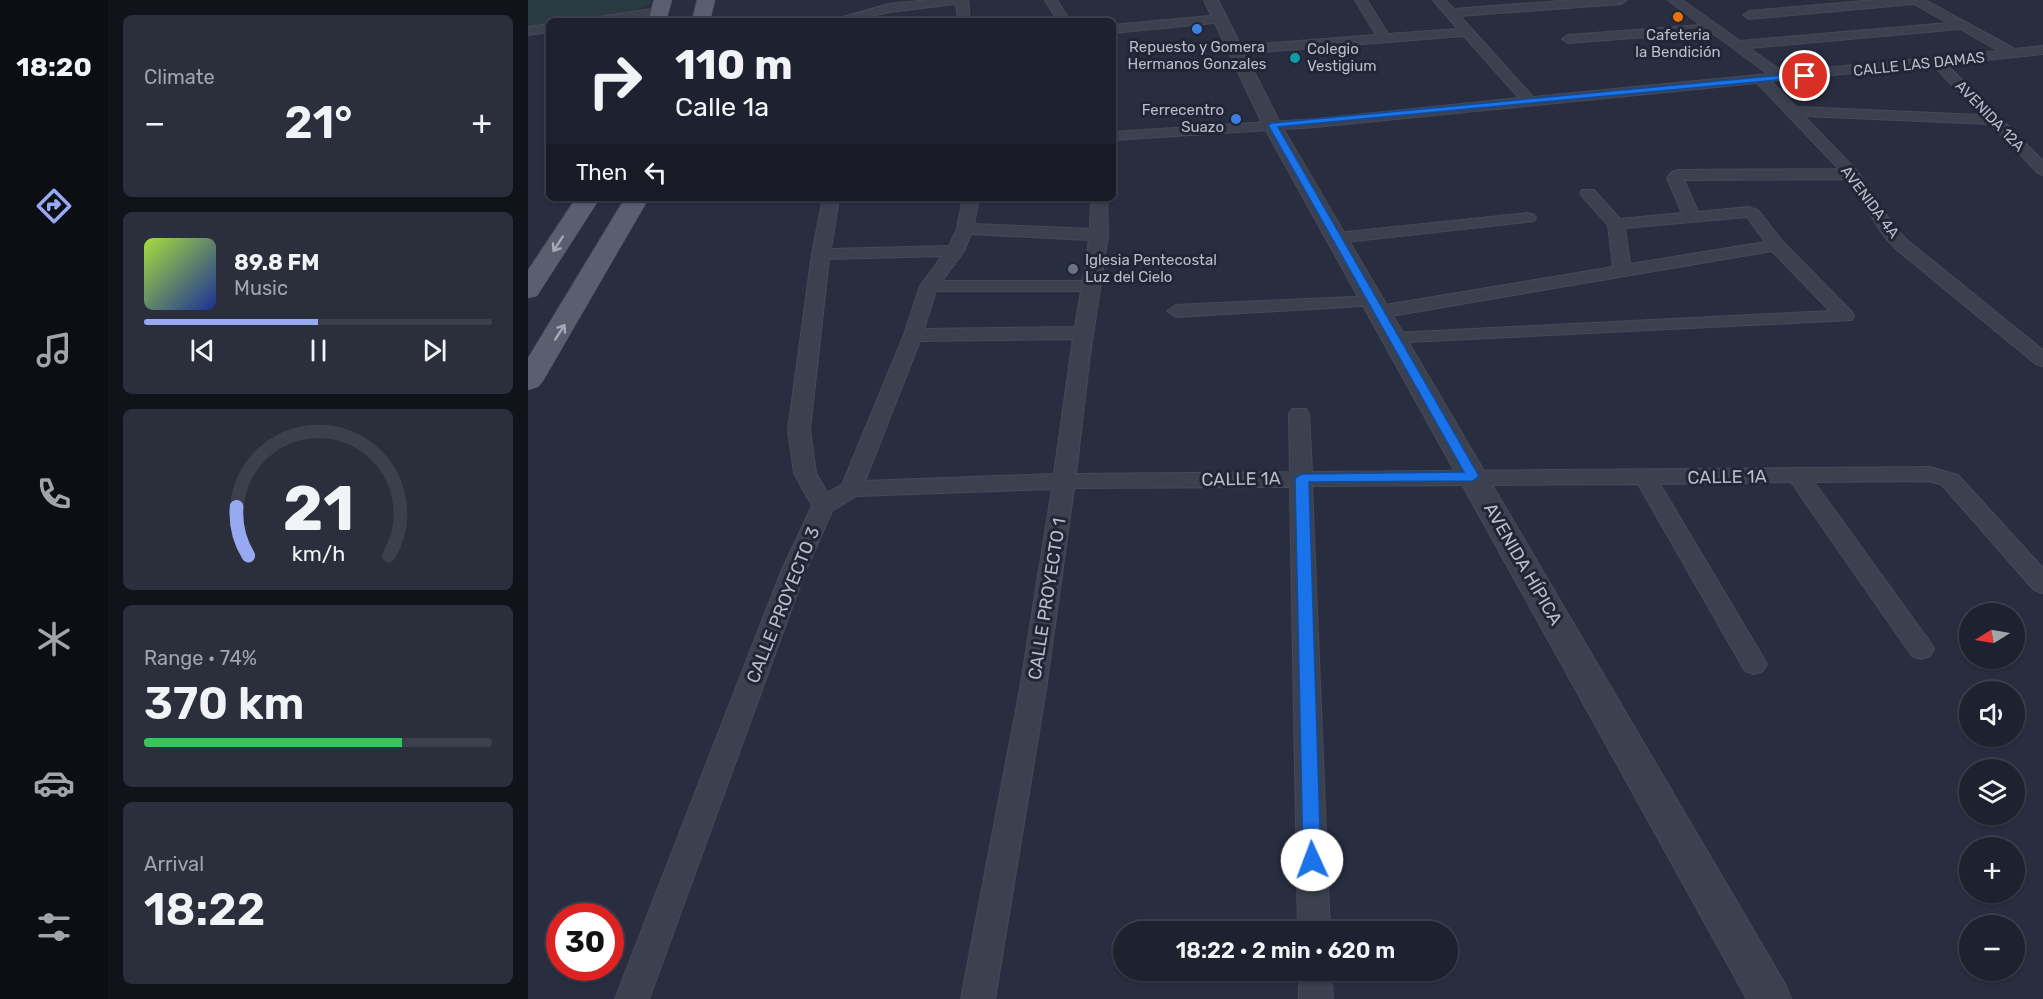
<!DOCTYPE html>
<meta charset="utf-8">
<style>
body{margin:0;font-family:Rubik,sans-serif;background:#2b2f3c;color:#f1f3f6;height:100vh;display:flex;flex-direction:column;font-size:22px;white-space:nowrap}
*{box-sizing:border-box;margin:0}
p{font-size:20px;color:#a1a4ab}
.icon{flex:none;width:33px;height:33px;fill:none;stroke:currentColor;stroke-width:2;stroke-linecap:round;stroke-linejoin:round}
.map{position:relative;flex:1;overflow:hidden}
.side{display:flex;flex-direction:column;gap:15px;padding:15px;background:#10131a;width:420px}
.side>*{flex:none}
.hud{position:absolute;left:18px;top:18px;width:570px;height:183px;border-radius:9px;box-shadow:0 2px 4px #0004,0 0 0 2px #3c3f4c;background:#1e2230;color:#f1f3f6;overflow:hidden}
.needle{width:39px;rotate:259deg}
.fabs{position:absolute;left:1431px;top:603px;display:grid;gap:12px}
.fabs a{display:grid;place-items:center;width:66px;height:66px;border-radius:50%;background:#1e2230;box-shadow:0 2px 4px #0004,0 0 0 2px #3c3f4c;font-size:30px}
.speed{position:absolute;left:18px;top:903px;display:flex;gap:12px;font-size:30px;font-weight:700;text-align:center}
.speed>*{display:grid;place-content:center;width:78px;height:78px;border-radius:50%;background:#1e2230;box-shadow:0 2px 4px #0004,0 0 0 2px #3c3f4c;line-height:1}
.speed .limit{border:9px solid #d22;background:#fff;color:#111}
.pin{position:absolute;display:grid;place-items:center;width:51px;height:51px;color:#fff;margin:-26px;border:3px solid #fff;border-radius:50%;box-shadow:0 2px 6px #0007}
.me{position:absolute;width:66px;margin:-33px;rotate:358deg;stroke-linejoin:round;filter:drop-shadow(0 0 4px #0008)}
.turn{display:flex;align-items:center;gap:21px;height:126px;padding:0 30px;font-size:27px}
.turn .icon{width:78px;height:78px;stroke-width:2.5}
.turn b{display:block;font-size:42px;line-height:51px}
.then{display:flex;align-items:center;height:57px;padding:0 30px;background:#0003;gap:12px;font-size:22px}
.big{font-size:45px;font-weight:600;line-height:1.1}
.side .card{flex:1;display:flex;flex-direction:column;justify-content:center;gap:9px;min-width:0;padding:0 21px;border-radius:9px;background:#2b2f3c}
.side .dial{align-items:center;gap:0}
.dial svg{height:156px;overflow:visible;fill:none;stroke:#3c3f4c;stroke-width:7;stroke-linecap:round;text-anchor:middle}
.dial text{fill:#f1f3f6;stroke:none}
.song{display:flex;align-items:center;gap:18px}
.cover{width:72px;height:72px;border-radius:9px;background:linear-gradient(135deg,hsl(80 70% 55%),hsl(230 70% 35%))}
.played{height:6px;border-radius:3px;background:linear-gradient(90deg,#97a9f1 50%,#3c3f4c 50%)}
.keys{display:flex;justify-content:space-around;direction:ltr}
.heat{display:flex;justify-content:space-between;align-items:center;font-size:33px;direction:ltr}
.charge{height:9px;border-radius:4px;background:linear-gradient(90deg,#34c759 74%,#3c3f4c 0)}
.trip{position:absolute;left:585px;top:921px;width:345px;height:60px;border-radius:30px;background:#1e2230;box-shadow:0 2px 4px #0004,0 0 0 2px #3c3f4c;font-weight:600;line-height:60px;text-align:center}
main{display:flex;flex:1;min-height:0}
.tab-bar{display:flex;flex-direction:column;width:108px;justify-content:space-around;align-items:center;background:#0c0e13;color:#a1a4ab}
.tab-bar .icon{width:42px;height:42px}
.tab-bar .on{color:#97a9f1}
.tab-bar b{font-size:27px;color:#f1f3f6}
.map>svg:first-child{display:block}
.green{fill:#2a3a41}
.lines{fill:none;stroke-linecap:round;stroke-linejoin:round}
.minor-casing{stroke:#464959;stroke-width:2}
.tertiary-casing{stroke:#464959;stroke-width:2}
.primary-casing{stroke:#464959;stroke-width:1}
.minor{fill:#3c4150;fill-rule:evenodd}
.tertiary{fill:#3c4150;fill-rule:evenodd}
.primary{fill:#5a5f6f;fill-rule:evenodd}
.oneway{stroke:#a6a9b8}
.route{fill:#1a73e8;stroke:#114b97;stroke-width:1.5}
.food-dot{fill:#e8710a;stroke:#212535;stroke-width:2}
.shop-dot{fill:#3f7fe0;stroke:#212535;stroke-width:2}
.culture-dot{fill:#0f9aa8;stroke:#212535;stroke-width:2}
.worship-dot{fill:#6b7280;stroke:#212535;stroke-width:2}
.labels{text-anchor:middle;stroke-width:6;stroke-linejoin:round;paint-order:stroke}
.far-poi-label{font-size:15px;fill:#b9bcca;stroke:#212535}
.far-street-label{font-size:15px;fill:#b9bcca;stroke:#212535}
.street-label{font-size:18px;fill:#b9bcca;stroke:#212535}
</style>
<main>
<nav class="tab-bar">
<b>18:20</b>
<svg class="icon on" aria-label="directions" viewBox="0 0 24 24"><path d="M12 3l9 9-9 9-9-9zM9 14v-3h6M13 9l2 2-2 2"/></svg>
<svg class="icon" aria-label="music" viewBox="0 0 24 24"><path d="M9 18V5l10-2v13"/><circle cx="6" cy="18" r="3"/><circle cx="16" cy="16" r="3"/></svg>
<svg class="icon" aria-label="phone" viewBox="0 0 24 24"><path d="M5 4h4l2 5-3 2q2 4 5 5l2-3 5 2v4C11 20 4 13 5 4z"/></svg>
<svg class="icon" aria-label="climate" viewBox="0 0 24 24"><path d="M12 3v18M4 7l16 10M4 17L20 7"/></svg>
<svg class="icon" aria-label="car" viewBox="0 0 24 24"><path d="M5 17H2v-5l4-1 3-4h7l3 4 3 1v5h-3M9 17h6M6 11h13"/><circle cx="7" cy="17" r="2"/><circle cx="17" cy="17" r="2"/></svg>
<svg class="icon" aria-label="filters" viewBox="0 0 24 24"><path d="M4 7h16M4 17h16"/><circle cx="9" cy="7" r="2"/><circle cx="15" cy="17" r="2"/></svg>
</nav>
<section class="side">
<div class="card"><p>Climate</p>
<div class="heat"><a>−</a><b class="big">21°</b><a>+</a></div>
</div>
<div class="card">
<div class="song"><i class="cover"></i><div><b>89.8 FM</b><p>Music</p></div></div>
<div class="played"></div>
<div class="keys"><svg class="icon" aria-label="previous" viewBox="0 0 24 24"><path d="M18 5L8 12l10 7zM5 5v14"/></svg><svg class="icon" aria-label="pause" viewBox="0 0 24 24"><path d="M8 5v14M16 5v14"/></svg><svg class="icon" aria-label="next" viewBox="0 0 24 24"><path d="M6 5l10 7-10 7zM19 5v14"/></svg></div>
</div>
<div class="card dial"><svg viewBox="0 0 100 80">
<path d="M14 69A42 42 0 1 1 86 69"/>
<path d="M14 69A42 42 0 0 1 8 44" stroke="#97a9f1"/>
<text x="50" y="56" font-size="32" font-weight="700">21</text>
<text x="50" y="72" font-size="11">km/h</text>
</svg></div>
<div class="card"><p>Range · 74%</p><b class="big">370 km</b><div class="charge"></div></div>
<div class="card"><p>Arrival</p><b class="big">18:22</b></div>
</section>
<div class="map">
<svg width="1515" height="999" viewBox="0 0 1515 999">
<rect width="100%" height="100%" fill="#282e40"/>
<path class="green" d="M0,0h123l-1,4c-30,16 -67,17 -101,17v4l-21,3z"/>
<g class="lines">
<g class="minor-casing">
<g id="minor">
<polygon points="401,0 440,0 442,21 430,21 428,4 361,12 321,21 315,17 361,4"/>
<polygon points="517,0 529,0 542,21 530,21"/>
<path d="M827,0h12l21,34 70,-5 -25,-29h12l9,9 120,-9h53l-6,4 -161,12 73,81 235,-23 -57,-42 -143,11 -6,-4 6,-4 133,-10 -33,-25h14l58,41 208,-18 -34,-19 -165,15 -6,-4 6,-4 127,-11h49l90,49 28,-3v8l-97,10 97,97v14l-5,-2 -48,-49 -186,-8 53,55 39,58 12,12 135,109v16l-7,-2 -140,-115 -12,-13 -37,-57 -163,1 14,32 50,-5 10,3 24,31 70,71 2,4 -2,4 -464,23 -3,-4 10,-6 435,-22 -58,-60 -393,67 -9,-6 9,-6 234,-39 -5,-42 -26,-29 -2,-3 2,-3h12l26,29 62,-6 -15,-35 5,-6 5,-2 162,-1 -82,-86 -441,44 -203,13v-8l203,-13 203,-21 -55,-62 -228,18 -6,-4 6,-4 140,-11zM1432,29l39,22 -216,21 -34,-24zM1405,65l48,50 -185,-8 -25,-26zM1219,217l18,25 -135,22 -5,-36z"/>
<polygon points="131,8 135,9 135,15 95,21 65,21 71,17"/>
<polygon points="692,15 698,19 696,22 585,33 585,25"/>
<polygon points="21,24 21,32 0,35 0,27"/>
<path d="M295,198h16l-8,51 118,-3 8,-17 6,-31h16l-5,26 116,5 1,-31h16l1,37 -18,120 -14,119 214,-2 -1,-58 3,-5h14l3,5 3,58 618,-5 28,8 85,93v25l-9,-3 -92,-105 -13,-4 -115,1 116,160 4,7 -4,7 -9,3 -9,-3 -121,-174 -131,2 107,180 -4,7 -9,3 -9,-3 -107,-187 -326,2 18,446h-32l-8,-445 -216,1 -28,201 -51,310h-34l59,-310 32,-200 -196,7 -24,15 -27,61 -156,427h-34l166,-427 31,-66 -18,-33 -6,-43 24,-176zM443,234l118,6 -6,41h-141l22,-30zM414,256l-22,30 -16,49 -62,150 -15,8 -11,-20 -6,-43 19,-171zM408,291h145l-6,36 -151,2zM545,339l-19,135 -189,7 55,-140z"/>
<polygon points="1000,213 1006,215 1008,218 1006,221 809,243 801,238 809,233"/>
<polygon points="845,296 851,297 854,301 851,305 648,317 639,311 648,305"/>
<polygon points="771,970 803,970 805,999 771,999"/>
</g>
</g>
<g class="tertiary-casing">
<polygon id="tertiary" points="676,0 690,0 753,125 1257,984 1263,999 1219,999 735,125"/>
</g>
<g class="primary-casing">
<g id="primary">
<polygon points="126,0 144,0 138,21 120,21"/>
<polygon points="169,0 187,0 182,21 164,21"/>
<polygon points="48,198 72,198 9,296 0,298 0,270"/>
<polygon points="97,198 121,198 15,381 10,387 0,390 0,358"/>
</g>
</g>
<use href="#minor" class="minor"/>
<use href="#tertiary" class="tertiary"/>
<use href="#primary" class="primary"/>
</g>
<defs><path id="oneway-shaft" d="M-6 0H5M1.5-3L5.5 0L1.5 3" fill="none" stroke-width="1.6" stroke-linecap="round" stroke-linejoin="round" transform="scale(1.5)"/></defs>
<g class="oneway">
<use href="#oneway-shaft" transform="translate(30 244) rotate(123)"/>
<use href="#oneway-shaft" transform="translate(32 332) rotate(-57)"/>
</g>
<polygon class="route" points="1277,73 1280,77 750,127 951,476 945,481 781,482 793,860 791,866 784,868 778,866 775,860 767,478 774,474 936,472 740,125 744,123"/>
<circle class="food-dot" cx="1150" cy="17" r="6"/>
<g class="shop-dot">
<circle cx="669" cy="29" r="6"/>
<circle cx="708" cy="119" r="6"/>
</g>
<circle class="culture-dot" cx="767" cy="58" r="6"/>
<circle class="worship-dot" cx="545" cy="269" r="6"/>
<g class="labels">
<g class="far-poi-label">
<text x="1150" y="40">Cafeteria<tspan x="1150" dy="17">la Bendición</tspan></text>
<text x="669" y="52">Repuesto y Gomera<tspan x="669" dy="17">Hermanos Gonzales</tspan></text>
<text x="779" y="54" text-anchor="start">Colegio<tspan x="779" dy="17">Vestigium</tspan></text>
<text x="696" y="115" text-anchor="end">Ferrecentro<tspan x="696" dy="17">Suazo</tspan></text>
<text x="557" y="265" text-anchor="start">Iglesia Pentecostal<tspan x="557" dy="17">Luz del Cielo</tspan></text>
</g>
<g class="far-street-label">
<text transform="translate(1391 64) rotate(-6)" y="5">CALLE LAS DAMAS</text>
<text transform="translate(1462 116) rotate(46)" y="5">AVENIDA 12A</text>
<text transform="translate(1342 202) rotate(53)" y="5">AVENIDA 4A</text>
</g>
<g class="street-label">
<text transform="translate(1199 477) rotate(-1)" y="6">CALLE 1A</text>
<text transform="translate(713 479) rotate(-1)" y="6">CALLE 1A</text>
<text transform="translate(995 564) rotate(60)" y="6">AVENIDA HÍPICA</text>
<text transform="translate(519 599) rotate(-81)" y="6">CALLE PROYECTO 1</text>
<text transform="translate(255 605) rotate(-68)" y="6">CALLE PROYECTO 3</text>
</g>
</g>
</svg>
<div class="fabs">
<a><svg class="needle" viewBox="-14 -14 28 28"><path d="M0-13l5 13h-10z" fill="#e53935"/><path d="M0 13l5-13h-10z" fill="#a1a4ab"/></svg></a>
<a><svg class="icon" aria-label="sound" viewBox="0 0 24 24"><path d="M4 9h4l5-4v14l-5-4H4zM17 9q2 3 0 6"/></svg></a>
<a><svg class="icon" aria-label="layers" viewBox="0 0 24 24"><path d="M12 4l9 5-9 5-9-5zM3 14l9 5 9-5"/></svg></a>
<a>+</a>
<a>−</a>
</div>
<div class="speed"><div class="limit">30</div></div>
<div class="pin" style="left:1277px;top:76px;background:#d93025"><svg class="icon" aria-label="arrive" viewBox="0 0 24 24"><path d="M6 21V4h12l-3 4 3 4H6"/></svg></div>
<svg class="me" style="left:784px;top:860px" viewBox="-20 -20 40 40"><circle r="19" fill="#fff"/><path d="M0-13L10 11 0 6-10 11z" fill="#1a73e8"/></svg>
<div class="trip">18:22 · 2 min · 620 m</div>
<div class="hud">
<div class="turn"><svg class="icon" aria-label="right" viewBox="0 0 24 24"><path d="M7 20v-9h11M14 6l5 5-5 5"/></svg><div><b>110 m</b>Calle 1a</div></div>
<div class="then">Then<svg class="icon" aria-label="left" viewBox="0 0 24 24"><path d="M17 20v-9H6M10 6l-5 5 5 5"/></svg></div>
</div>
</div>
</main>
